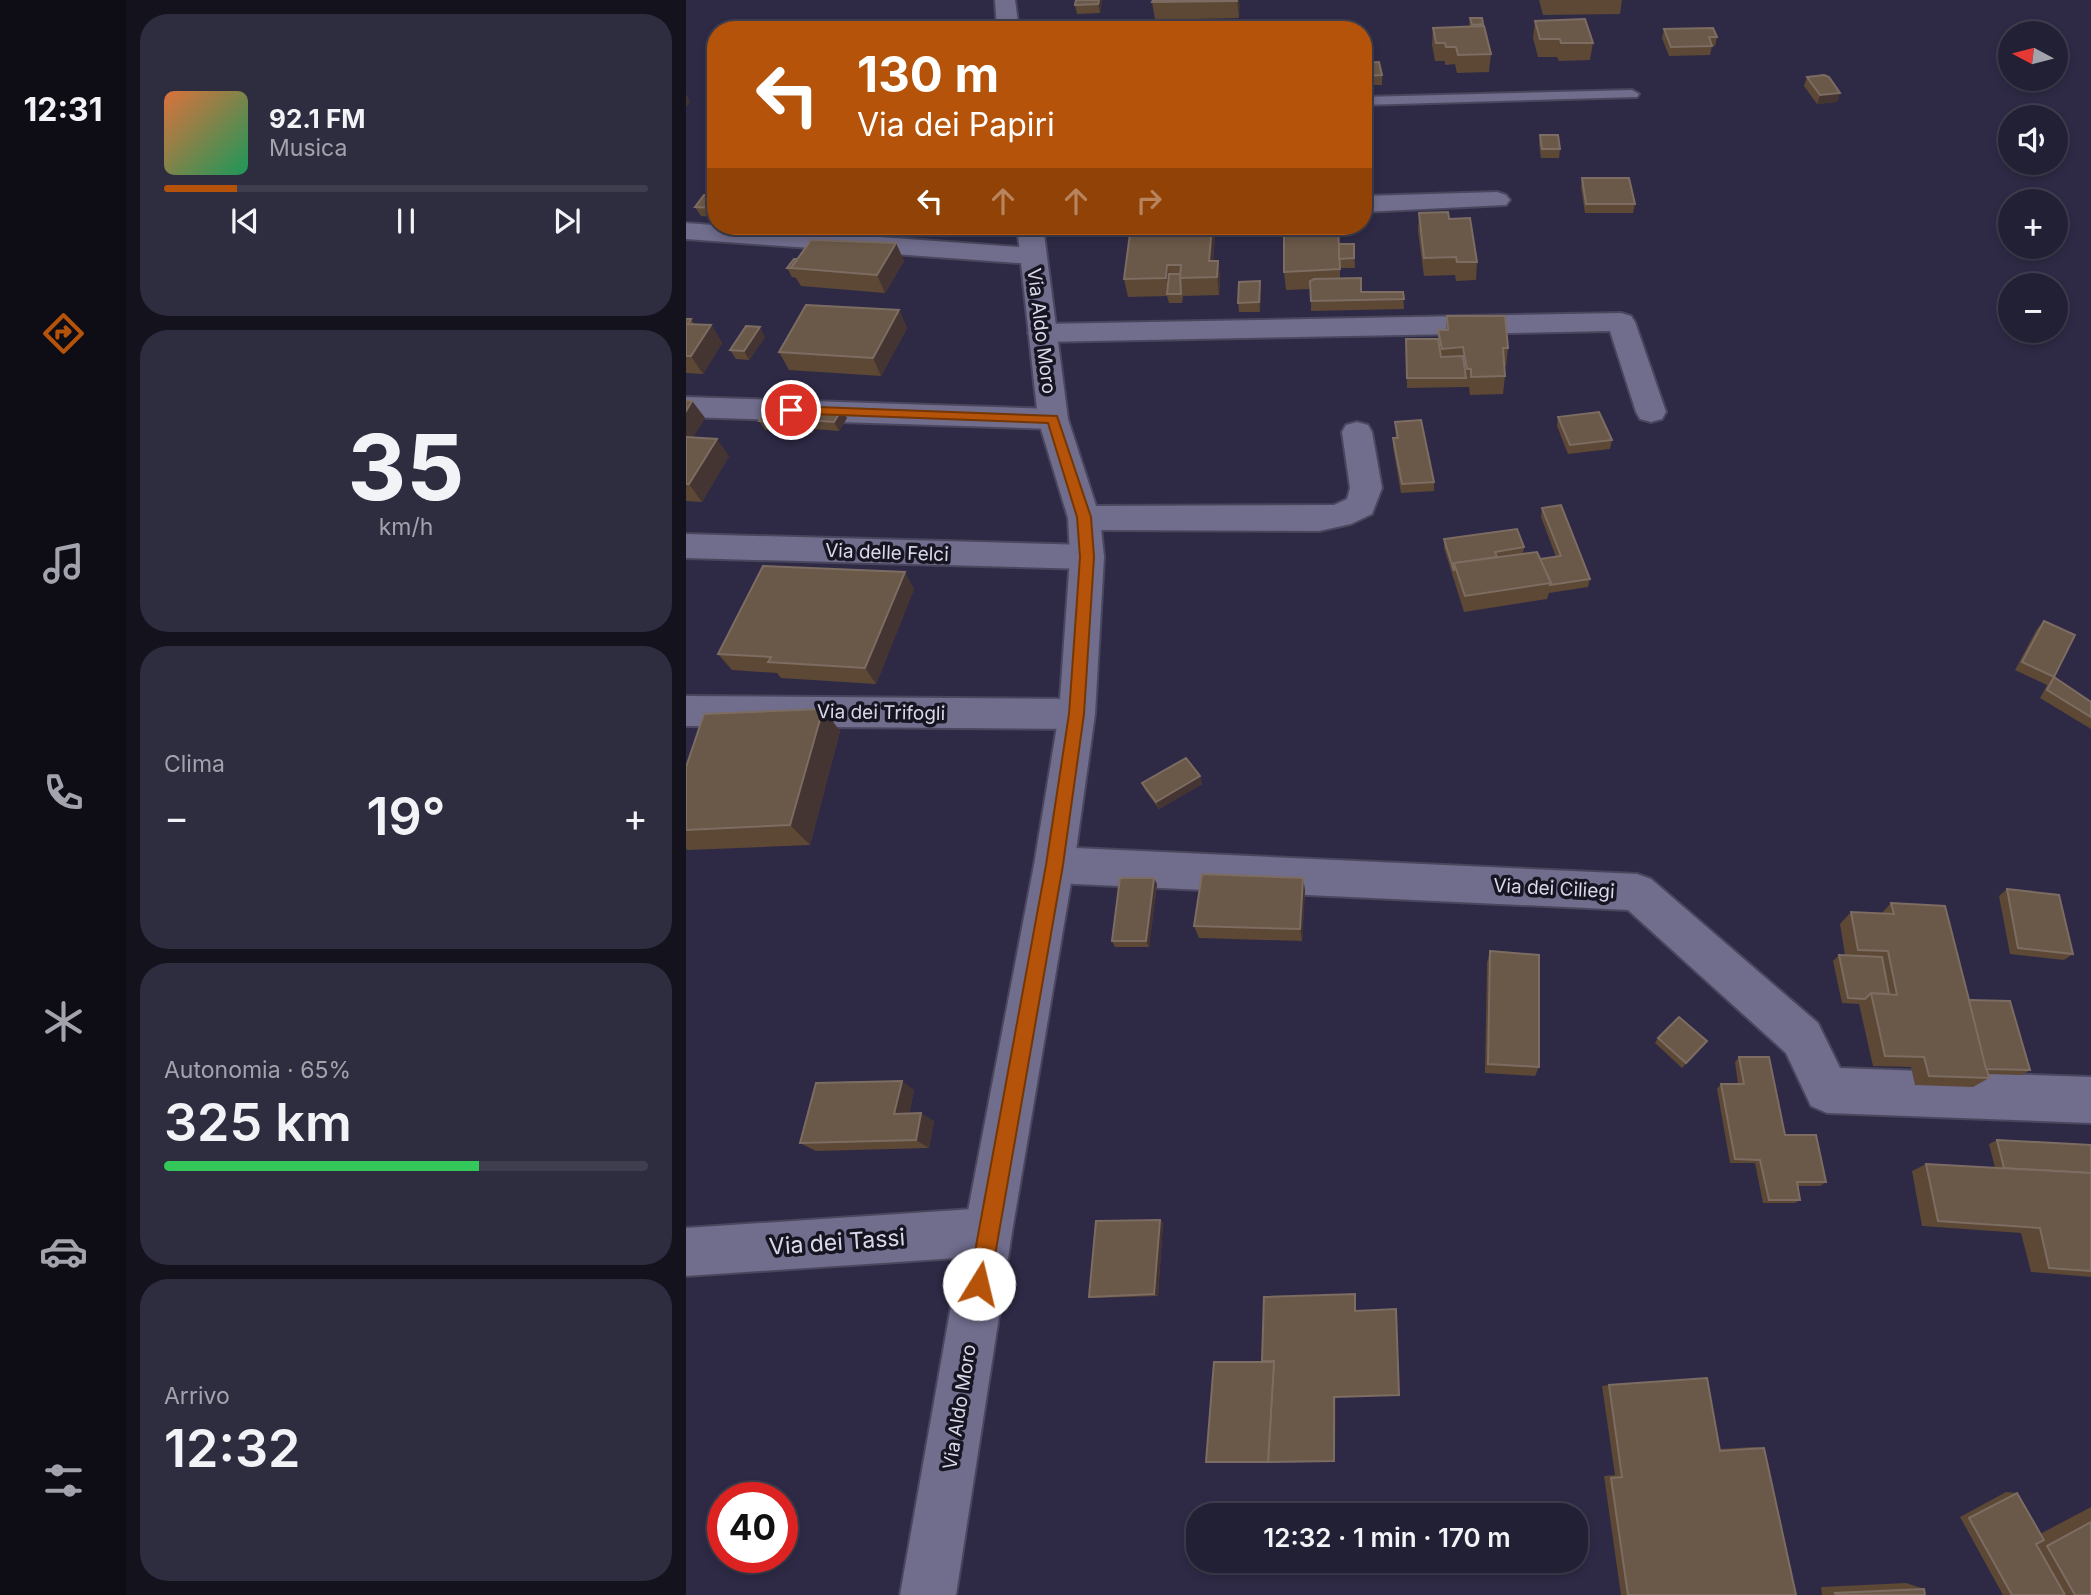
<!DOCTYPE html>
<html lang="it">
<meta charset="utf-8">
<style>
body{margin:0;font-family:Inter,sans-serif;background:#2e2d40;color:#f1f3f6;height:100vh;display:flex;flex-direction:column;font-size:26px;white-space:nowrap}
*{box-sizing:border-box;margin:0}
p{font-size:23px;color:#a2a3ac}
.icon{flex:none;width:38px;height:38px;fill:none;stroke:currentColor;stroke-width:2;stroke-linecap:round;stroke-linejoin:round}
.map{position:relative;flex:1;overflow:hidden}
.details{display:flex;flex-direction:column;gap:14px;padding:14px;background:#13121d;width:560px}
.details>*{flex:none}
.guide{position:absolute;left:21px;top:21px;width:665px;height:214px;border-radius:28px;box-shadow:0 4px 10px #0003,0 0 0 2px #3f3e4f;background:#b45309;color:#fff;overflow:hidden}
.needle{width:46px;rotate:277deg}
.fabs{position:absolute;left:1312px;top:21px;display:grid;gap:14px}
.fabs a{display:grid;place-items:center;width:70px;height:70px;border-radius:50%;background:#222034;box-shadow:0 4px 10px #0003,0 0 0 2px #3f3e4f;font-size:35px}
.speed{position:absolute;left:21px;top:1482px;display:flex;gap:14px;font-size:35px;font-weight:700;text-align:center}
.speed>*{display:grid;place-content:center;width:91px;height:91px;border-radius:50%;background:#222034;box-shadow:0 4px 10px #0003,0 0 0 2px #3f3e4f;line-height:1}
.speed .limit{border:10px solid #d22;background:#fff;color:#111}
.pin{position:absolute;display:grid;place-items:center;width:60px;height:60px;color:#fff;margin:-30px;border:4px solid #fff;border-radius:50%;box-shadow:0 2px 7px #0007}
.me{position:absolute;width:77px;margin:-38px;rotate:9deg;stroke-linejoin:round;filter:drop-shadow(0 0 5px #0008)}
.turn{display:flex;align-items:center;gap:24px;height:147px;padding:0 35px;font-size:32px}
.turn .icon{width:91px;height:91px;stroke-width:2.5}
.turn b{display:block;font-size:49px;line-height:60px}
.lanes{display:flex;align-items:center;height:66px;padding:0 35px;background:#0003;justify-content:center;gap:35px;direction:ltr}
.lanes .off{opacity:.35}
.big{font-size:52px;font-weight:600;line-height:1.1}
.details .card{flex:1;display:flex;flex-direction:column;justify-content:center;gap:10px;min-width:0;padding:0 24px;border-radius:28px;background:#2e2d40}
.details .dial{align-items:center;gap:0}
.dial b{font-size:91px;line-height:1}
.song{display:flex;align-items:center;gap:21px}
.cover{width:84px;height:84px;border-radius:10px;background:linear-gradient(135deg,hsl(20 70% 55%),hsl(150 70% 35%))}
.played{height:7px;border-radius:4px;background:linear-gradient(90deg,#b45309 15%,#3f3e4f 15%)}
.keys{display:flex;justify-content:space-around;direction:ltr}
.heat{display:flex;justify-content:space-between;align-items:center;font-size:38px;direction:ltr}
.charge{height:10px;border-radius:5px;background:linear-gradient(90deg,#34c759 65%,#3f3e4f 0)}
.trip{position:absolute;left:500px;top:1503px;width:402px;height:70px;border-radius:28px;background:#222034;box-shadow:0 4px 10px #0003,0 0 0 2px #3f3e4f;font-weight:600;line-height:70px;text-align:center}
main{display:flex;flex:1;min-height:0}
.tabs{display:flex;flex-direction:column;width:126px;justify-content:space-around;align-items:center;background:#0e0d15;color:#a2a3ac}
.tabs .icon{width:49px;height:49px}
.tabs .current{color:#b45309}
.tabs b{font-size:32px;color:#f1f3f6}
.map>svg:first-child{display:block}
.lines{fill:none;stroke-linecap:round;stroke-linejoin:round}
.service-casing{stroke:#49465d;stroke-width:4}
.minor-casing{stroke:#49465d;stroke-width:4}
.tertiary-casing{stroke:#49465d;stroke-width:4}
.service{fill:#706d8d;fill-rule:evenodd}
.minor{fill:#706d8d;fill-rule:evenodd}
.tertiary{fill:#706d8d;fill-rule:evenodd}
.wall{fill:#5c4835}
.shaded-wall{fill:#443533}
.building{fill:#6a5848;stroke:#7c6c62;stroke-width:2}
.route{fill:#b45309;stroke:#753606;stroke-width:2}
.labels{text-anchor:middle;stroke-width:7;stroke-linejoin:round;paint-order:stroke}
.street-label{font-size:19px;fill:#dad9eb;stroke:#161521}
.near-street-label{font-size:23px;fill:#dad9eb;stroke:#161521}
</style>
<main>
<nav class="tabs">
<b>12:31</b>
<svg class="icon current" aria-label="directions" viewBox="0 0 24 24"><path d="M12 3l9 9-9 9-9-9zM9 14v-3h6M13 9l2 2-2 2"/></svg>
<svg class="icon" aria-label="music" viewBox="0 0 24 24"><path d="M9 18V5l10-2v13"/><circle cx="6" cy="18" r="3"/><circle cx="16" cy="16" r="3"/></svg>
<svg class="icon" aria-label="phone" viewBox="0 0 24 24"><path d="M5 4h4l2 5-3 2q2 4 5 5l2-3 5 2v4C11 20 4 13 5 4z"/></svg>
<svg class="icon" aria-label="climate" viewBox="0 0 24 24"><path d="M12 3v18M4 7l16 10M4 17L20 7"/></svg>
<svg class="icon" aria-label="car" viewBox="0 0 24 24"><path d="M5 17H2v-5l4-1 3-4h7l3 4 3 1v5h-3M9 17h6M6 11h13"/><circle cx="7" cy="17" r="2"/><circle cx="17" cy="17" r="2"/></svg>
<svg class="icon" aria-label="filters" viewBox="0 0 24 24"><path d="M4 7h16M4 17h16"/><circle cx="9" cy="7" r="2"/><circle cx="15" cy="17" r="2"/></svg>
</nav>
<section class="details">
<div class="card">
<div class="song"><i class="cover"></i><div><b>92.1 FM</b><p>Musica</p></div></div>
<div class="played"></div>
<div class="keys"><svg class="icon" aria-label="previous" viewBox="0 0 24 24"><path d="M18 5L8 12l10 7zM5 5v14"/></svg><svg class="icon" aria-label="pause" viewBox="0 0 24 24"><path d="M8 5v14M16 5v14"/></svg><svg class="icon" aria-label="next" viewBox="0 0 24 24"><path d="M6 5l10 7-10 7zM19 5v14"/></svg></div>
</div>
<div class="card dial"><b>35</b><p>km/h</p></div>
<div class="card"><p>Clima</p>
<div class="heat"><a>−</a><b class="big">19°</b><a>+</a></div>
</div>
<div class="card"><p>Autonomia · 65%</p><b class="big">325 km</b><div class="charge"></div></div>
<div class="card"><p>Arrivo</p><b class="big">12:32</b></div>
</section>
<div class="map">
<svg width="1405" height="1595" viewBox="0 0 1405 1595">
<rect width="100%" height="100%" fill="#2e2a46"/>
<g class="lines">
<g class="service-casing">
<polygon id="service" points="946,90 953,94 951,97 677,105 677,97"/>
</g>
<g class="minor-casing">
<g id="minor">
<polygon points="811,192 820,195 824,200 820,205 677,212 677,196"/>
<polygon points="0,223 346,248 355,250 359,256 355,262 346,264 0,239"/>
<polygon points="935,313 945,316 949,322 980,412 976,419 965,422 954,419 950,412 924,331 356,342 346,339 342,333 346,327 356,324"/>
<polygon points="0,397 367,409 378,412 382,419 378,426 367,429 0,417"/>
<polygon points="671,422 682,425 686,432 696,488 686,514 665,524 633,531 398,530 387,526 382,518 387,510 398,506 648,505 661,499 664,488 656,432 660,425"/>
<polygon points="0,534 401,545 413,548 418,557 413,566 401,569 0,558"/>
<polygon points="0,696 391,699 404,703 409,714 404,725 391,729 0,726"/>
<polygon points="368,847 951,874 965,879 1132,1023 1154,1068 1405,1077 1405,1123 1141,1113 1125,1106 1100,1053 942,910 368,883 354,878 348,865 354,852"/>
<polygon points="302,1208 319,1215 326,1232 319,1249 302,1256 0,1276 0,1228"/>
</g>
</g>
<g class="tertiary-casing">
<g id="tertiary">
<polygon points="309,0 329,0 333,30 311,30"/>
<polygon points="331,226 357,226 382,419 414,518 418,557 409,714 388,865 326,1232 270,1595 214,1595 278,1232 348,865 373,714 384,557 382,518 352,419"/>
</g>
</g>
<use href="#service" class="service"/>
<use href="#minor" class="minor"/>
<use href="#tertiary" class="tertiary"/>
</g>
<g class="wall">
<polygon points="390,0 416,0 414,13 391,14 389,5"/>
<polygon points="553,0 553,18 469,20 466,2"/>
<polygon points="853,0 936,0 934,14 857,15"/>
<polygon points="784,18 797,24 805,54 803,72 771,73 769,64 759,65 759,61 749,61 746,45 747,28 783,27"/>
<polygon points="849,21 907,43 904,60 873,61 871,57 852,57 847,38"/>
<polygon points="978,29 1031,37 1029,46 1026,46 1024,55 983,56 976,38"/>
<polygon points="677,63 696,75 696,85 677,85"/>
<polygon points="1121,77 1154,93 1151,102 1131,104 1118,86"/>
<polygon points="854,135 874,149 873,158 855,158 853,144"/>
<polygon points="896,178 949,204 947,213 899,213 895,187"/>
<polygon points="30,195 30,217 15,216 9,207"/>
<polygon points="733,213 763,219 791,262 790,280 770,281 769,275 738,276 732,231"/>
<polygon points="445,226 539,226 538,235 529,235 527,261 532,261 534,279 533,295 497,296 496,303 483,303 481,296 442,297 438,279"/>
<polygon points="210,243 218,261 199,293 115,286 110,278 106,277 101,268 111,259"/>
<polygon points="653,244 668,244 669,268 654,268 654,278 675,292 717,292 718,309 625,311 625,289 600,290 598,272"/>
<polygon points="574,281 575,291 574,312 553,312 552,303"/>
<polygon points="213,310 221,328 195,376 103,370 93,352"/>
<polygon points="761,316 822,348 820,366 818,366 819,376 817,394 784,395 783,387 779,387 721,388 720,349 752,339 752,330 760,330"/>
<polygon points="0,319 5,319 8,324 25,325 36,343 17,374 0,373"/>
<polygon points="79,337 63,360 50,359 44,350"/>
<polygon points="0,400 6,401 19,418 7,437 43,456 16,502 0,501"/>
<polygon points="872,417 926,440 924,449 882,454 871,426"/>
<polygon points="161,418 153,431 128,429 127,433 79,430 73,421"/>
<polygon points="709,422 748,482 748,491 715,493 707,447 707,438 710,438"/>
<polygon points="856,508 904,579 902,587 863,593 861,599 778,612 758,548 758,539 838,547 837,554 854,559 870,557 855,517"/>
<polygon points="228,589 190,684 95,678 91,673 46,670 32,654"/>
<polygon points="1358,621 1368,677 1405,702 1405,729 1354,698 1361,685 1329,670 1351,629"/>
<polygon points="137,709 154,731 124,845 2,850 0,849 0,767"/>
<polygon points="514,776 516,784 473,809 459,790 456,783"/>
<polygon points="617,878 619,891 616,941 513,938 508,926"/>
<polygon points="471,884 463,947 429,947 426,941"/>
<polygon points="1321,889 1387,954 1378,960 1324,954 1313,896"/>
<polygon points="1205,903 1283,1000 1344,1070 1336,1075 1301,1074 1303,1078 1287,1087 1229,1085 1225,1067 1187,1066 1173,1004 1156,1003 1147,961 1153,955 1159,955 1154,924 1165,912 1195,914"/>
<polygon points="804,951 853,1067 849,1076 799,1073 801,963"/>
<polygon points="972,1038 1021,1041 996,1068 969,1043"/>
<polygon points="1053,1057 1099,1135 1140,1182 1134,1186 1112,1186 1114,1200 1109,1203 1077,1203 1069,1163 1044,1163 1031,1089 1035,1084 1052,1084 1049,1062"/>
<polygon points="228,1090 223,1114 248,1121 243,1148 130,1151 114,1143"/>
<polygon points="1311,1140 1405,1145 1405,1277 1345,1272 1335,1233 1236,1226 1226,1171 1240,1164 1309,1168 1303,1144"/>
<polygon points="474,1220 477,1223 472,1296 408,1298 403,1297"/>
<polygon points="923,1385 1034,1449 1067,1447 1078,1448 1110,1595 935,1595 918,1476 929,1475 916,1386"/>
<polygon points="1320,1492 1331,1493 1354,1534 1405,1507 1405,1595 1317,1595 1274,1517"/>
<polygon points="1220,1583 1238,1589 1239,1595 1136,1595 1135,1587"/>
</g>
<g class="shaded-wall">
<polygon points="413,0 416,0 414,13 412,4"/>
<polygon points="551,0 553,0 554,5 553,18"/>
<polygon points="1154,93 1151,102 1131,104 1134,95"/>
<polygon points="0,94 4,102 0,107"/>
<polygon points="526,226 528,226 529,235 526,279 523,261"/>
<polygon points="210,243 218,261 199,293 191,275"/>
<polygon points="532,261 534,279 533,295 531,277"/>
<polygon points="481,265 485,283 483,296 480,278"/>
<polygon points="574,281 575,291 574,312 573,302"/>
<polygon points="213,310 221,328 195,376 187,358"/>
<polygon points="25,325 36,343 17,374 5,356"/>
<polygon points="74,327 79,337 63,360 58,351"/>
<polygon points="6,401 19,418 0,449 0,411"/>
<polygon points="156,409 161,418 153,431 148,422"/>
<polygon points="123,420 128,429 127,433 121,424"/>
<polygon points="31,439 43,456 16,502 3,484"/>
<polygon points="219,572 228,589 190,684 179,668"/>
<polygon points="137,709 154,731 124,845 104,825"/>
<polygon points="514,776 516,784 473,809 470,802"/>
<polygon points="468,878 471,884 463,947 460,941"/>
<polygon points="617,878 619,891 616,941 614,929"/>
<polygon points="216,1081 228,1090 221,1122 208,1114"/>
<polygon points="235,1113 248,1121 243,1148 230,1140"/>
<polygon points="474,1220 477,1223 472,1296 468,1294"/>
<polygon points="648,1397 650,1398 649,1460 648,1461"/>
</g>
<g class="building">
<polygon points="390,0 413,0 412,4 389,5"/>
<polygon points="467,0 551,0 551,1 466,2"/>
<polygon points="784,18 796,18 797,24 786,25"/>
<polygon points="899,19 907,43 875,43 874,39 854,39 849,21"/>
<polygon points="798,26 805,54 772,55 770,47 760,47 759,43 750,43 747,28"/>
<polygon points="1027,28 1031,37 1023,37 1026,46 985,47 978,29"/>
<polygon points="693,62 696,75 677,76 677,63"/>
<polygon points="1138,75 1143,77 1154,93 1134,95 1121,77"/>
<polygon points="854,135 872,135 874,149 856,149"/>
<polygon points="896,178 943,178 949,204 900,204"/>
<polygon points="18,195 30,195 30,208 9,207"/>
<polygon points="762,212 763,219 784,218 791,262 771,262 770,257 738,258 733,213"/>
<polygon points="445,226 526,226 523,261 532,261 531,277 494,278 495,265 481,265 480,278 438,279"/>
<polygon points="598,226 652,226 654,269 598,272"/>
<polygon points="125,240 210,243 191,275 105,268"/>
<polygon points="653,244 668,244 668,258 653,259"/>
<polygon points="108,259 111,259 105,268 101,268"/>
<polygon points="483,274 494,274 495,294 481,294"/>
<polygon points="675,278 675,292 717,292 718,299 625,301 624,281 628,279"/>
<polygon points="574,281 573,302 552,303 553,282"/>
<polygon points="120,305 213,310 187,358 93,352"/>
<polygon points="761,316 819,316 822,348 817,348 819,376 785,377 785,369 781,369 777,347 756,349 752,330 762,330"/>
<polygon points="0,319 5,319 2,324 0,324"/>
<polygon points="0,324 25,325 5,356 0,356"/>
<polygon points="60,326 74,327 58,351 44,350"/>
<polygon points="720,339 752,339 755,357 777,356 780,378 721,378"/>
<polygon points="0,400 6,401 0,411"/>
<polygon points="84,404 156,409 148,422 123,420 121,424 73,421"/>
<polygon points="913,412 926,440 884,445 872,417"/>
<polygon points="735,420 748,482 716,484 707,438 712,438 709,422"/>
<polygon points="0,437 31,439 3,484 0,484"/>
<polygon points="875,505 904,579 864,585 865,583 854,559 875,556 856,508"/>
<polygon points="831,529 838,547 809,552 811,557 768,563 768,571 758,539"/>
<polygon points="851,552 865,583 779,596 768,563"/>
<polygon points="77,566 219,572 179,668 82,662 85,657 32,654"/>
<polygon points="1358,621 1389,635 1368,677 1336,662"/>
<polygon points="1368,677 1405,702 1405,717 1361,690"/>
<polygon points="137,709 104,825 0,830 0,767 18,714"/>
<polygon points="500,758 514,776 470,802 456,783"/>
<polygon points="516,874 617,878 614,929 508,926"/>
<polygon points="434,878 468,878 460,941 426,941"/>
<polygon points="1321,889 1373,895 1387,954 1332,948"/>
<polygon points="1205,903 1259,906 1303,1078 1243,1076 1238,1057 1199,1056 1185,993 1211,995 1202,951 1172,950 1165,912 1208,914"/>
<polygon points="804,951 853,955 853,1067 802,1064"/>
<polygon points="1153,955 1196,957 1203,994 1185,993 1179,999 1162,998"/>
<polygon points="1283,1000 1324,1001 1344,1070 1300,1069"/>
<polygon points="993,1017 1021,1041 1000,1063 972,1038"/>
<polygon points="1053,1057 1083,1057 1099,1135 1130,1135 1140,1182 1111,1182 1114,1200 1083,1200 1074,1160 1049,1159 1035,1084 1058,1084"/>
<polygon points="216,1081 208,1114 235,1113 230,1140 114,1143 130,1083"/>
<polygon points="1311,1140 1405,1145 1405,1173 1318,1168"/>
<polygon points="1240,1164 1405,1173 1405,1271 1363,1268 1354,1228 1252,1221"/>
<polygon points="474,1220 468,1294 403,1297 410,1221"/>
<polygon points="669,1294 669,1311 710,1309 713,1395 648,1397 648,1461 582,1462 588,1361 576,1361 578,1297"/>
<polygon points="528,1362 588,1362 582,1462 520,1462"/>
<polygon points="1021,1378 1034,1451 1078,1448 1110,1595 942,1595 925,1478 936,1477 923,1385"/>
<polygon points="1331,1493 1358,1540 1350,1544 1379,1595 1326,1595 1283,1518"/>
<polygon points="1405,1522 1405,1595 1389,1595 1361,1546"/>
<polygon points="1238,1589 1239,1595 1150,1595 1149,1593"/>
</g>
<polygon class="route" points="105,406 371,416 405,517 408,557 398,714 377,865 304,1284 301,1291 293,1294 286,1291 283,1284 360,865 383,714 394,557 391,517 362,423 100,413 99,410"/>
<g class="labels">
<g class="street-label">
<text transform="translate(356 331) rotate(83)" y="7">Via Aldo Moro</text>
<text transform="translate(201 552) rotate(2)" y="7">Via delle Felci</text>
<text transform="translate(195 712) rotate(1)" y="7">Via dei Trifogli</text>
<text transform="translate(868 888) rotate(3)" y="7">Via dei Ciliegi</text>
<text transform="translate(273 1407) rotate(-81)" y="7">Via Aldo Moro</text>
</g>
<g class="near-street-label">
<text transform="translate(151 1242) rotate(-4)" y="8">Via dei Tassi</text>
</g>
</g>
</svg>
<div class="fabs">
<a><svg class="needle" viewBox="-14 -14 28 28"><path d="M0-13l5 13h-10z" fill="#e53935"/><path d="M0 13l5-13h-10z" fill="#a2a3ac"/></svg></a>
<a><svg class="icon" aria-label="sound" viewBox="0 0 24 24"><path d="M4 9h4l5-4v14l-5-4H4zM17 9q2 3 0 6"/></svg></a>
<a>+</a>
<a>−</a>
</div>
<div class="speed"><div class="limit">40</div></div>
<div class="pin" style="left:105px;top:410px;background:#d93025"><svg class="icon" aria-label="arrive" viewBox="0 0 24 24"><path d="M6 21V4h12l-3 4 3 4H6"/></svg></div>
<svg class="me" style="left:293px;top:1284px" viewBox="-20 -20 40 40"><circle r="19" fill="#fff"/><path d="M0-13L10 11 0 6-10 11z" fill="#b45309"/></svg>
<div class="trip">12:32 · 1 min · 170 m</div>
<div class="guide">
<div class="turn"><svg class="icon" aria-label="left" viewBox="0 0 24 24"><path d="M17 20v-9H6M10 6l-5 5 5 5"/></svg><div><b>130 m</b>Via dei Papiri</div></div>
<div class="lanes"><svg class="icon" aria-label="left" viewBox="0 0 24 24"><path d="M17 20v-9H6M10 6l-5 5 5 5"/></svg><svg class="icon off" aria-label="ahead" viewBox="0 0 24 24"><path d="M12 20V5M6 11l6-6 6 6"/></svg><svg class="icon off" aria-label="ahead" viewBox="0 0 24 24"><path d="M12 20V5M6 11l6-6 6 6"/></svg><svg class="icon off" aria-label="right" viewBox="0 0 24 24"><path d="M7 20v-9h11M14 6l5 5-5 5"/></svg></div>
</div>
</div>
</main>
